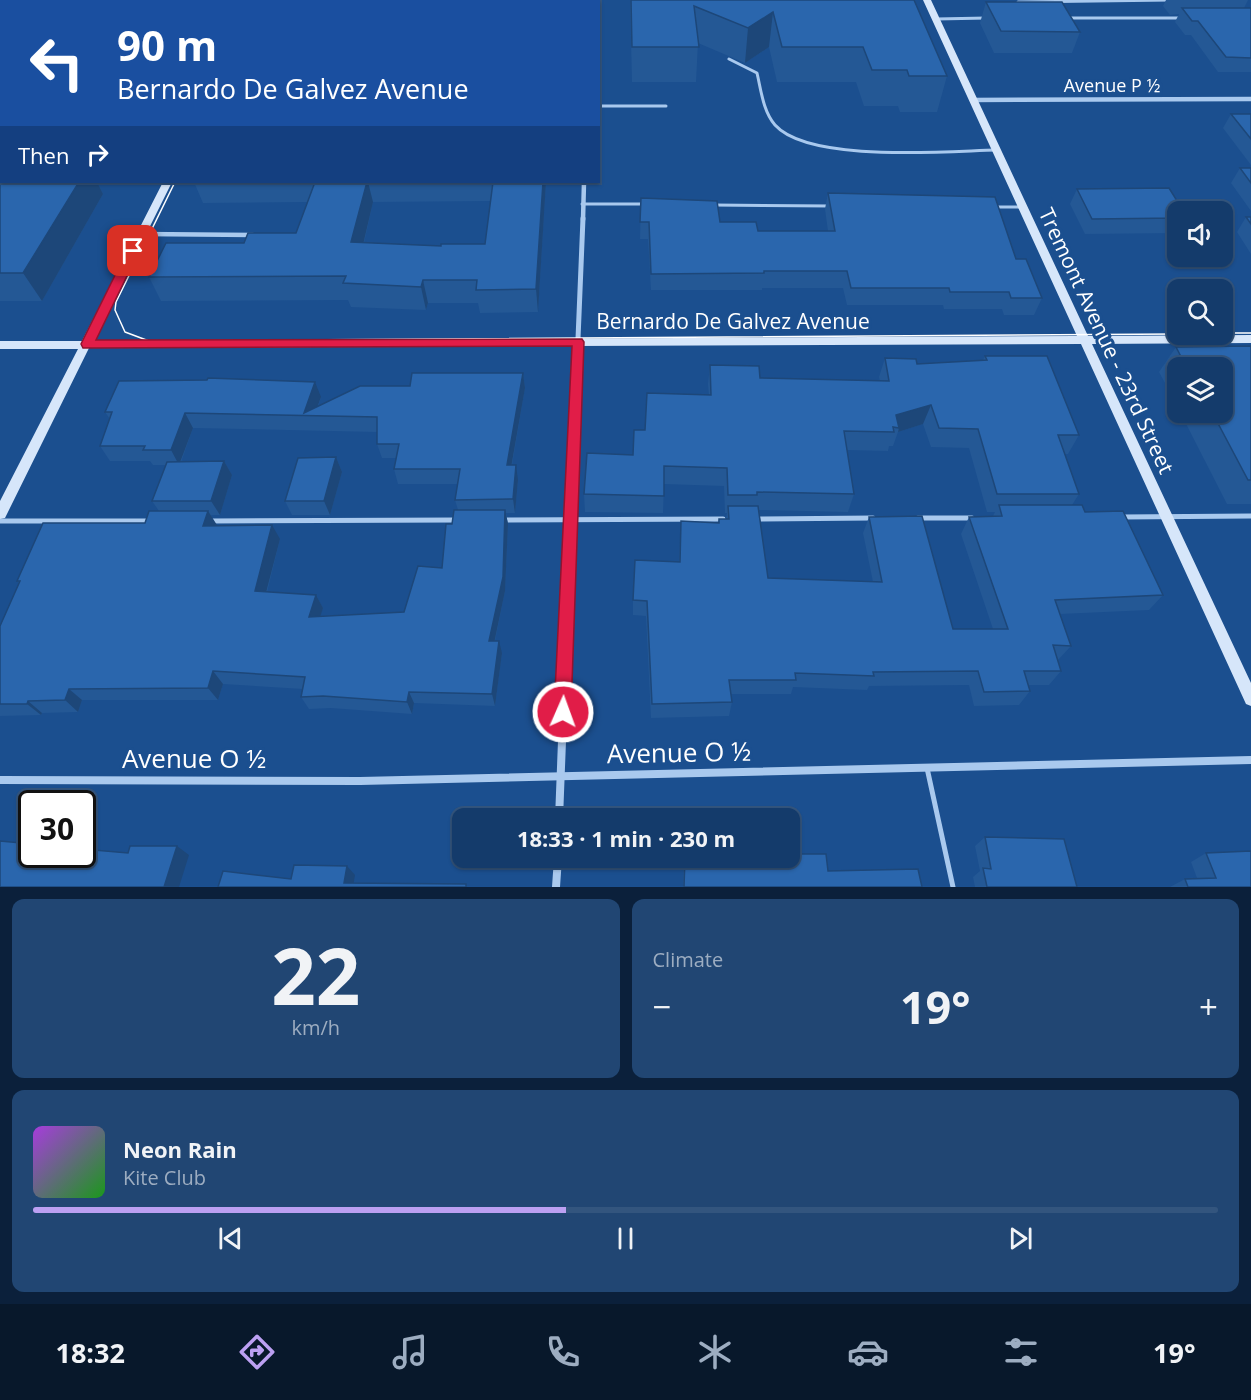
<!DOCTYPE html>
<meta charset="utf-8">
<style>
body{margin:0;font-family:"Open Sans",sans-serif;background:#214673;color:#f1f3f6;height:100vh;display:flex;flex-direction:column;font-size:22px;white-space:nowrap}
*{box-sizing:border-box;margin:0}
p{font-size:20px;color:#9dadc1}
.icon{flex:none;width:33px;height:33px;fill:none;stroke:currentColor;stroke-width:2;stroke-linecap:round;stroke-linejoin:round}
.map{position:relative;height:887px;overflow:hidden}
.drawer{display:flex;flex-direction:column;gap:12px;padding:12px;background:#0b203b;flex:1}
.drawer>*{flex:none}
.top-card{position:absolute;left:0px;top:0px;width:600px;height:183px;box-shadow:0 2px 4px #0004,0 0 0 2px #33557e;background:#1a4fa0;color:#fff;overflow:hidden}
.fabs{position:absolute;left:1167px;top:201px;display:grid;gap:12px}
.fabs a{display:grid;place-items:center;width:66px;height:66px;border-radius:12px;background:#143b6b;box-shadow:0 2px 4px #0004,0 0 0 2px #33557e;font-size:30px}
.speed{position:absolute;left:18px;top:790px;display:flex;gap:12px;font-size:30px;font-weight:700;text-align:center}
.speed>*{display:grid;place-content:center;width:78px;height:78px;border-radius:50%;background:#143b6b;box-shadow:0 2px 4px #0004,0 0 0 2px #33557e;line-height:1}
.speed .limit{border:3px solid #111;border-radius:9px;background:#fff;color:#111}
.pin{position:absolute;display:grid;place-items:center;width:51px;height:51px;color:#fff;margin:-26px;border-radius:12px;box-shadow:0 3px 9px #0006}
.me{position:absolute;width:66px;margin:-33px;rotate:2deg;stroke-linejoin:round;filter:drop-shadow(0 0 4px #0008)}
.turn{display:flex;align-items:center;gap:21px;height:126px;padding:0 18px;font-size:27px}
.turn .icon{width:78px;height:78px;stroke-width:2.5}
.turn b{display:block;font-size:42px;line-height:51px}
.then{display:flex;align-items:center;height:57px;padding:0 18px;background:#0003;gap:12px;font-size:22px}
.big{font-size:45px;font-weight:700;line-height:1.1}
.drawer .card{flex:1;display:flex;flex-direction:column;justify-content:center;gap:9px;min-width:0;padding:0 21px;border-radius:12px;background:#214673}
.drawer .dial{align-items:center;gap:0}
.dial b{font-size:78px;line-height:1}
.song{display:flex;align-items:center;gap:18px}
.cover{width:72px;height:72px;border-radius:9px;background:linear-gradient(135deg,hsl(280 70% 55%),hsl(120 70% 35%))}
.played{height:6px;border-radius:3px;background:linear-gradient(90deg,#bca0f2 45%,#33557e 45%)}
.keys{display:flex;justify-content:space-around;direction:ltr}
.heat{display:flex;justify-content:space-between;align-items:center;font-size:33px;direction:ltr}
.drawer .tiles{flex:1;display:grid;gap:12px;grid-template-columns:1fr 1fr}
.card:last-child{grid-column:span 2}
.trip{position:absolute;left:452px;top:808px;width:348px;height:60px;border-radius:12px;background:#143b6b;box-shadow:0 2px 4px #0004,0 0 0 2px #33557e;font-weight:700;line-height:60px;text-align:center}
.tabs{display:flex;height:96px;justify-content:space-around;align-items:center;background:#08182b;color:#9dadc1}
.tabs .icon{width:42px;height:42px}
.tabs .current{color:#bca0f2}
.tabs b{font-size:27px;color:#f1f3f6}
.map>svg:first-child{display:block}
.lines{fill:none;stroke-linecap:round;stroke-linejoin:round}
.lane-far2{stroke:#a9c9ee;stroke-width:3}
.lane-far1{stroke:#a9c9ee;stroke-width:4.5}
.lane{stroke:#a9c9ee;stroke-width:5}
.street-far2{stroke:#a9c9ee;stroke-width:4.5}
.street-far1{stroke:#a9c9ee;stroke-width:5}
.street{stroke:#a9c9ee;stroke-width:8}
.secondary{fill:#d6e6fa;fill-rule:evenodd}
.primary{fill:#f0f6ff;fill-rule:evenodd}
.tram{stroke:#fff;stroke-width:1.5}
.wall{fill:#245895;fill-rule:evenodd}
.shaded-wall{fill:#1d4779}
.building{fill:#2a66ad;stroke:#1d4779;stroke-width:1.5}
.route{fill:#e11d48;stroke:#92132f;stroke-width:1.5}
.labels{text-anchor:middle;stroke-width:6;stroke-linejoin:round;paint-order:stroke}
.far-street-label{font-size:18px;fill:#fff;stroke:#1b4f8f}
.street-label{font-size:21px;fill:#fff;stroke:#1b4f8f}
.near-street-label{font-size:26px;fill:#fff;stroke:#1b4f8f}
</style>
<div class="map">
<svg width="1251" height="887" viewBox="0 0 1251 887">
<rect width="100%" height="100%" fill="#1b4f8f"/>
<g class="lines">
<g class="lane-far2">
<polyline points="1018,2 1171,0"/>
<polyline points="1068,18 1182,18"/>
<polyline points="936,19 987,18"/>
<path d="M729,59l28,14c4,17 6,38 18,52 34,38 172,26 221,25"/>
<polyline points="598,106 666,106"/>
<polyline points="582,204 645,204"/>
<polyline points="713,205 831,206"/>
<polyline points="995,207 1022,207"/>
</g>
<polyline class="lane-far1" points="142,234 253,235"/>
<g class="lane">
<polyline points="1122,517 1251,516"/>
<polyline points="918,518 972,518"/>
<polyline points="756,519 873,518"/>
<polyline points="501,520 723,519"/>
<polyline points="0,521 150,521"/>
<polyline points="210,521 456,520"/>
<polyline points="927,768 953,887"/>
</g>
<g class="street-far2">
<polyline points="205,2 212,0"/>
<polyline points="972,100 1251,99"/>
<polyline points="583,220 584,182"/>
</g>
<polyline class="street-far1" points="571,508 583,218"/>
<g class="street">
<polyline points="0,780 360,781 1251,760"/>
<polyline points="559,819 571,507"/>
<polyline points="556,887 558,858"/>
</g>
<polygon class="secondary" points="923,0 931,0 1088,336 1251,335 1251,343 1092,344 1251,683 1251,706 1246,704 1081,344 89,348 5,518 0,519 0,501 78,349 0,349 0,341 82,341 163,182 172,182 93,341 1077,336"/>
<g class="primary">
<polygon points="289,0 304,0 288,2"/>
<polygon points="2,57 2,64 0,64 0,58"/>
</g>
<g class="tram">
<polyline points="400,2 405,0"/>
<polyline points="175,182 116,302 115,310 125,332 149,341 1178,334"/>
<polyline points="1222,333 1251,333"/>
</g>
</g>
<g class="wall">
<polygon points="630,0 914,0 947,76 937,112 900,112 898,106 864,106 856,82 777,82 769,47 745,63 698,43 696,82 632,82"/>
<polygon points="1166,0 1248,0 1244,8 1251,8 1251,72 1218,72 1191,35 1185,35 1175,22 1179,14 1170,15 1163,6"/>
<polygon points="986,2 1080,32 1072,53 994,53 980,23"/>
<polygon points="1231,114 1251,114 1251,165 1223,128"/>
<polygon points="0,166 2,182 97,182 103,194 42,301 0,301"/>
<polygon points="1240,168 1251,168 1251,211 1231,183"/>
<path d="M194,182h352l-8,130 -58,1 -2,-10h-50l-2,7 -75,-3 -3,-7 -187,1 -12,-24 95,-34 52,-10 11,-31 -104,1zM491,201l-6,43 -44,2 -77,-3 9,-41z"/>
<polygon points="1077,189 1178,212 1178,233 1085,234 1070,204"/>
<polygon points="828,193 1016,259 1042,298 1034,315 1004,315 1002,309 944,309 943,305 847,305 843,288 762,288 762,290 651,290 648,239 640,239 641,198 720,222 758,231 828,231 825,209"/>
<polygon points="1246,217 1251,217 1251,254 1237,232"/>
<polygon points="1251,346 1251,504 1227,504 1180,412 1222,412 1222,368 1178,368 1178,407 1159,372 1176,347"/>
<path d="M985,356l94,79 -11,19h-3l14,40 -7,11 13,7 78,83 -14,15 -89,4 11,32 -13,14 3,11 -12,14h-21l2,6 -11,14 -45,1 -5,-21 -100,1 -2,4 -74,-3 -2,7h-60l1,8 -3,14 -78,2 -5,-102 -13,-1v-15l46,-38 2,-41 37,2 1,-4h7l1,-6h-2l-1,-27 -60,-2 -1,29 -78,-1 -1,-18 49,-39 12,-25 64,-35 -1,-11 2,-19 50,13 120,3 -1,-4 6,-19 32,6 66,-4zM923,424l8,23 38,1 18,64h8l-2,4 -24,1 -8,17 32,95h-40l-84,-112 -6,16 10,49 -105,-4 -9,-68 89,2 6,-18 -7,-44 41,1 1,-5h4l5,-14z"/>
<path d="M523,373l2,15 -13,77 6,15 -3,33h-9l2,11 -3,67 -10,50 7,12 -7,53 -81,-3 -2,11 -81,-6 -22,1 -8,-12 2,-8 -80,-5 -5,16h-136l-4,12 -36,1 -1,2 -41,1v-90l19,-43 -2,-2 128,-58 14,-12 -7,-10 14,-36h-13l-3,-4h-40l-10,-15 10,-27 -5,-7 216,-15 -3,10 92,-21zM193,428l184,4v12l5,14h14l-2,11 4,15h60l-3,16 3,10 -16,58 -38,44 -84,4 3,-8 -7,-13 -49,-3 13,-53 -64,-13 -5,-11h9l12,-40 -8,-14 -43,1z"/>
<polygon points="336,457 342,472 330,515 292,515 285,501"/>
<polygon points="985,837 1077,887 975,887 973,877 980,871 975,846"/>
<polygon points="1206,853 1251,887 1170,887 1185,879 1197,878 1191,862"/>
<polygon points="684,858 789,858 828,871 922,887 683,887"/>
</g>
<g class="shaded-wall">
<polygon points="773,12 769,47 745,63 748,28"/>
<polygon points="79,182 97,182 103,194 42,301 23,273"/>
<polygon points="367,182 368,182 373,202 358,266 351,242"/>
<polygon points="543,182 546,182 538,312 536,289"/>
<polygon points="423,280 428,303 426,310 421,287"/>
<polygon points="523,373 525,388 509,479 507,465"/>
<polygon points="315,382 321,397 314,416 304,413"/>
<polygon points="931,405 923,424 898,432 899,428 896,415"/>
<polygon points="185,413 193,428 179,465 171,450"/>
<polygon points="336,457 342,472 330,515 324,501"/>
<polygon points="224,461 232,475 220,515 211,501"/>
<polygon points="516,465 518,480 515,513 513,499"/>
<polygon points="505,510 508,524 505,591 492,653 489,641"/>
<polygon points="208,511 217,525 212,540 203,526"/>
<polygon points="272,525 280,539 263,604 255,591"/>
<polygon points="316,595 323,608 316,630 309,617"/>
<polygon points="499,641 502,653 495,706 492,694"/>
<polygon points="213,671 223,684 218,700 208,688"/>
<polygon points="69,689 82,700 78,712 65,700"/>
<polygon points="409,692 414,703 412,714 407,702"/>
<polygon points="28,701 42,713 41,715 27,704"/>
<polygon points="177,846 189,855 179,887 164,887"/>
<polygon points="347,866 355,875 353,887 344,883"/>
</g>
<g class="building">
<polygon points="631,0 914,0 947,76 909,76 907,70 872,70 863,47 782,47 773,12 748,28 694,6 699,47 632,47"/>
<polygon points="986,2 1062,2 1080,32 1001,31"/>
<polygon points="1182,8 1251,8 1251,58 1226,57 1198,21 1192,21"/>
<polygon points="1231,114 1251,114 1251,139"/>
<polygon points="0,166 2,166 2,182 79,182 23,273 0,273"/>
<polygon points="1240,168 1251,168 1251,183"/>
<polygon points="315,182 367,182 351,242 441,246 441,244 485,244 493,182 543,182 536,289 476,290 477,280 423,280 421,287 343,283 346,276 149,277 166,243 244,243 248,233 296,233"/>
<polygon points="1169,188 1184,212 1178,212 1178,218 1092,219 1077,189"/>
<polygon points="828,193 995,197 1016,259 1026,259 1042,298 1011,298 1009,292 950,292 949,288 851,288 847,271 764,271 764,273 651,274 649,222 640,222 641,198 717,201 720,222 756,222 758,231 835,231"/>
<polygon points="1246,217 1251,217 1251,224"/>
<polygon points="1251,346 1251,480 1248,480 1212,412 1222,412 1222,368 1187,368 1176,347"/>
<polygon points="985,356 1047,356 1079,435 1058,435 1079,494 997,494 978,429 939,428 931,405 896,415 899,428 893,427 894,432 844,431 854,494 757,492 757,495 728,495 727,468 664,466 664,496 584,494 587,453 633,455 634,430 645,430 647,393 711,395 710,365 759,366 760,378 889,381 885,358 916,359 917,364 987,360"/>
<polygon points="412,373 523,373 507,465 516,465 513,499 455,500 460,469 394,469 399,444 377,444 377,417 185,413 171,450 143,450 145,446 100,446 112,412 105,412 119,381 207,380 208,378 315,382 304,413 360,386 410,386"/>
<polygon points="336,457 324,501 285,501 298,458"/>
<polygon points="224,461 211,501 152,501 167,462"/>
<polygon points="999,505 1082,505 1085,512 1123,511 1163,595 1055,600 1071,646 1053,645 1061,671 1024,671 1030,691 984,692 978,671 873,672 874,676 795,673 796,680 729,680 732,702 652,704 647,601 633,600 635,560 680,562 681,521 719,523 719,519 729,519 728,506 758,506 768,578 882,582 869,517 922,516 953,629 1008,629 969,517 1002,516"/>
<polygon points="454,510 505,510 503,577 489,641 499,641 492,694 409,692 407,702 323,696 301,697 305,677 213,671 208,688 69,689 65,700 28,701 27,704 0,704 0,626 20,581 17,581 43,523 145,523 149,511 208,511 203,526 272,525 255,591 316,595 309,617 404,612 418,566 442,568 446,524 452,524"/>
<polygon points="985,837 1064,839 1077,887 987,887 983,868 991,869"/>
<polygon points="0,841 32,844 32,855 82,855 82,849 128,853 130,846 177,846 164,887 0,887"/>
<polygon points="1251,851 1251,887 1188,887 1185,879 1216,878 1206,853"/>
<polygon points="789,854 826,854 828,871 918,869 922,887 684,887 685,858 789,858"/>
<polygon points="294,865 347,866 344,883 466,884 466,887 218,887 223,871 291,879"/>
</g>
<polygon class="route" points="133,247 139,251 96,340 582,339 584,342 571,712 569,718 563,720 557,718 554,712 572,346 83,348 81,344 127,251"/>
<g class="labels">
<g class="far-street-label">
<text x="1112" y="92">Avenue P ½</text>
</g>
<g class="street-label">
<text x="733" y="329">Bernardo De Galvez Avenue</text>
<text transform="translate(1106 341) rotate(65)" y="7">Tremont Avenue - 23rd Street</text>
</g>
<g class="near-street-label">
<text transform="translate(679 753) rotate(-1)" y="9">Avenue O ½</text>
<text x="194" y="768">Avenue O ½</text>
</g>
</g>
</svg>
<div class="fabs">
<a><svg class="icon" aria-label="sound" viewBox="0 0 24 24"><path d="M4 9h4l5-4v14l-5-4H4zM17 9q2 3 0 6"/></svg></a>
<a><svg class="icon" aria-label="search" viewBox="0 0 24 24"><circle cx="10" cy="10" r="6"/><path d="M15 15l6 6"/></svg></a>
<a><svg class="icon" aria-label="layers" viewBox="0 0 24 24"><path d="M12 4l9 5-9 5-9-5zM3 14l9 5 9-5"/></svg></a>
</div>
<div class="speed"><div class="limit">30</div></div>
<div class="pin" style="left:133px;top:251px;background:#d93025"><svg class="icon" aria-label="arrive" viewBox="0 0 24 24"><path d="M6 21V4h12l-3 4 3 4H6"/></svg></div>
<svg class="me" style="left:563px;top:712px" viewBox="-20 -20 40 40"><circle r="17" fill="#e11d48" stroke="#fff" stroke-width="3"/><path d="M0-11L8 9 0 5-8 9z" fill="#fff"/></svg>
<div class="trip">18:33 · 1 min · 230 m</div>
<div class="top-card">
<div class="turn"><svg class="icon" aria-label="left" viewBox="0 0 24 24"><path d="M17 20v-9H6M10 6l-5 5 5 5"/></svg><div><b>90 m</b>Bernardo De Galvez Avenue</div></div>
<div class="then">Then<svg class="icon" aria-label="right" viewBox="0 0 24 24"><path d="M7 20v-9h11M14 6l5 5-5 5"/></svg></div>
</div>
</div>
<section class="drawer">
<div class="tiles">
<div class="card dial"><b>22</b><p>km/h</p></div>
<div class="card"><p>Climate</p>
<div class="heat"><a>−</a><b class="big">19°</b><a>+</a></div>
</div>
<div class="card">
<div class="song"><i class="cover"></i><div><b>Neon Rain</b><p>Kite Club</p></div></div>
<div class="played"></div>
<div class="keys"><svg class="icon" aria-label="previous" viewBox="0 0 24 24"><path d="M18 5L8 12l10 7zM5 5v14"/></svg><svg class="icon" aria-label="pause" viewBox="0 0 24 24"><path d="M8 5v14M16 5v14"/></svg><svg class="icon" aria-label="next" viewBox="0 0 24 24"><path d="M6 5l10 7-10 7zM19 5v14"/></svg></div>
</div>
</div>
</section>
<nav class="tabs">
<b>18:32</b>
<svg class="icon current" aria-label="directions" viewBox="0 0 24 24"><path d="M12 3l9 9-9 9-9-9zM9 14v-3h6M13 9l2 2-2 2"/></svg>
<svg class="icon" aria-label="music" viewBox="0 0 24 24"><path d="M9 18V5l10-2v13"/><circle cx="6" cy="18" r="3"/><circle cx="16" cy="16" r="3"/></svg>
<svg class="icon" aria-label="phone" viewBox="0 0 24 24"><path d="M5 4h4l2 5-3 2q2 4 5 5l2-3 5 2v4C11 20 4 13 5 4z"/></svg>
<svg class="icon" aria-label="climate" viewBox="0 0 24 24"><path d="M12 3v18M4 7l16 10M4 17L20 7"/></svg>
<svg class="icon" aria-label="car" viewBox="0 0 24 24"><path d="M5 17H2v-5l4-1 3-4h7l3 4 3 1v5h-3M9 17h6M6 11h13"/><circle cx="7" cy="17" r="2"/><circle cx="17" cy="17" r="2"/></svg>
<svg class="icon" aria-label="filters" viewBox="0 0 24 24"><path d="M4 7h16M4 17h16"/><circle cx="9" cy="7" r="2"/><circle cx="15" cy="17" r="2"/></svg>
<b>19°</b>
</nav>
